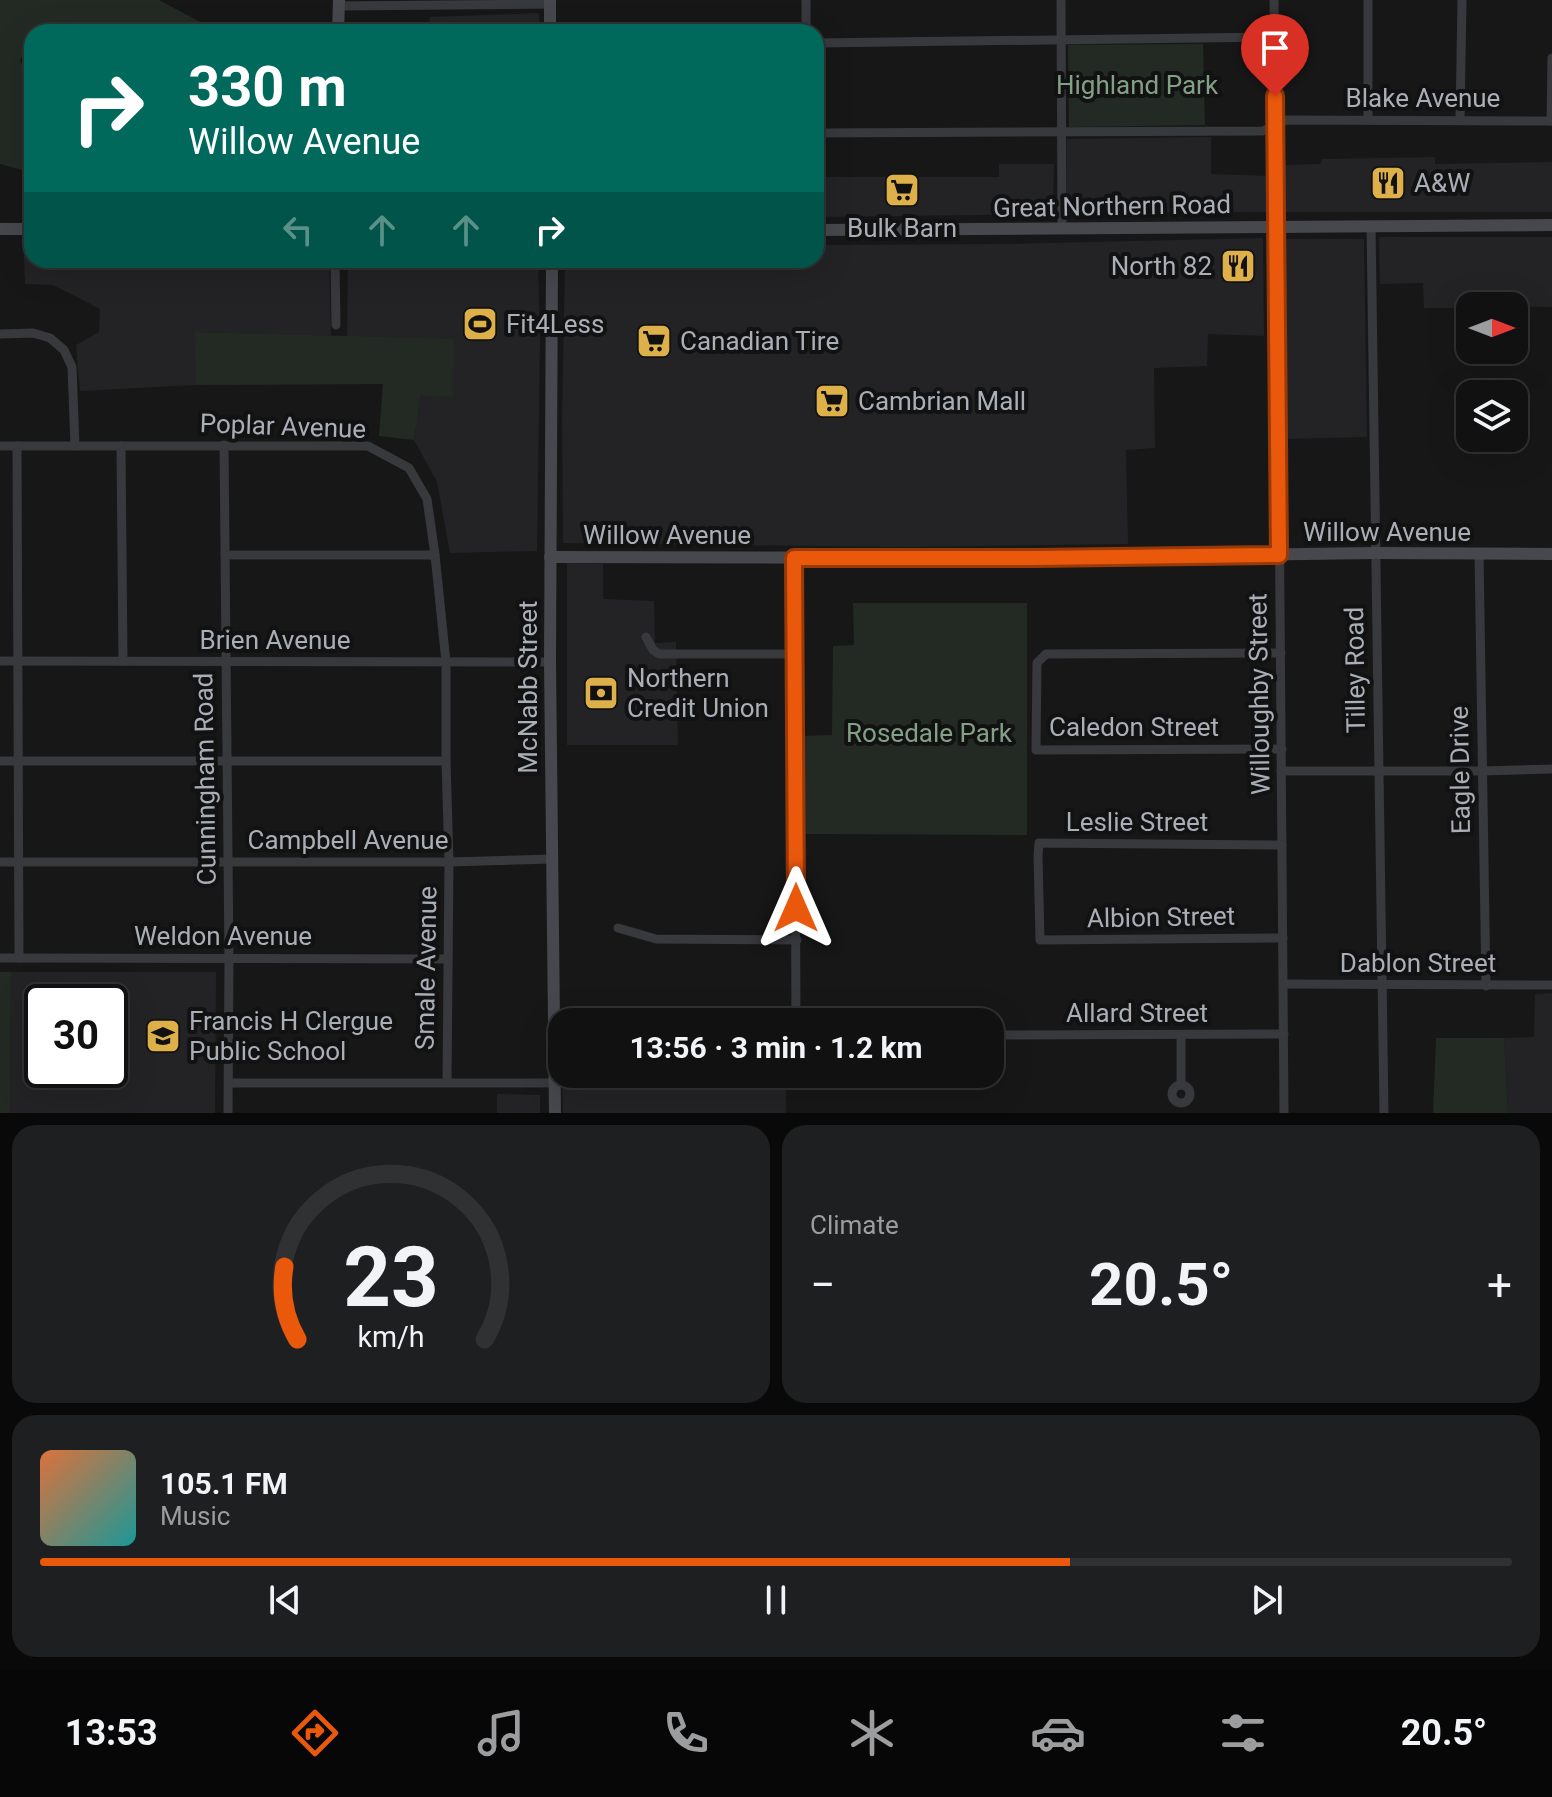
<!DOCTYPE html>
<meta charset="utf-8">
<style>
body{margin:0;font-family:Roboto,sans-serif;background:#1e1f20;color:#f1f3f6;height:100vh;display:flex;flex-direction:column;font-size:30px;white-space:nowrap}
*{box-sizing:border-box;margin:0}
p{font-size:26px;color:#9c9d9f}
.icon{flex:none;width:44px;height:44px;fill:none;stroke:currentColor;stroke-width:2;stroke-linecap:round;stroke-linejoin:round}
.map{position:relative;height:1113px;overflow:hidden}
.sheet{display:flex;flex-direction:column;gap:12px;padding:12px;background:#09090a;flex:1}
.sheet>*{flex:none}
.banner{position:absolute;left:24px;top:24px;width:800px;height:244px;border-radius:24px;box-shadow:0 8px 32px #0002,0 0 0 2px #303132;background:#00695c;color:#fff;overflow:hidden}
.needle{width:52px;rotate:90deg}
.tools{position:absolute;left:1456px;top:292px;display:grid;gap:16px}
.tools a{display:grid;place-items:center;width:72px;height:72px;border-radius:16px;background:#111112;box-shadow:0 8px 32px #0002,0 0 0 2px #303132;font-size:40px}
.speed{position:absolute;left:24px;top:984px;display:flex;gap:16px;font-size:40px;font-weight:700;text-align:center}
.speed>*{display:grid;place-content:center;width:104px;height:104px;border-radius:50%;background:#111112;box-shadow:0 8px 32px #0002,0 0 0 2px #303132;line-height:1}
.speed .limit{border:4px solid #111;border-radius:12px;background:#fff;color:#111}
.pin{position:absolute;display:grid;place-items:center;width:68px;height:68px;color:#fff;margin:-82px -34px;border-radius:50% 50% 50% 0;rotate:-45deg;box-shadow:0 0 8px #0007}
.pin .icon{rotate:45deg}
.me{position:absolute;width:88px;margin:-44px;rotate:0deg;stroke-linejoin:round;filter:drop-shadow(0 0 6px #0008)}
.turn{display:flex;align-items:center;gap:28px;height:168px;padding:0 32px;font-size:36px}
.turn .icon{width:104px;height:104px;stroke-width:2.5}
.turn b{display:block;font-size:56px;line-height:68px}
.lanes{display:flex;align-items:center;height:76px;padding:0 32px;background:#0003;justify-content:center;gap:40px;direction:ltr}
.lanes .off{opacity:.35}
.big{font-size:60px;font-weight:700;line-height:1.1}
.sheet .widget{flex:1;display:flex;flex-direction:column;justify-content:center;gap:12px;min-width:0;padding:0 28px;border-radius:24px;background:#1e1f20}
.sheet .dial{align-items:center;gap:0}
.dial svg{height:208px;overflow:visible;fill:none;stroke:#303132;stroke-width:7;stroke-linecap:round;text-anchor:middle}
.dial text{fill:#f1f3f6;stroke:none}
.song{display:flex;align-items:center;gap:24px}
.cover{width:96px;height:96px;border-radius:12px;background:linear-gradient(135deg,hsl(20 70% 55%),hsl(180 70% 35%))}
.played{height:8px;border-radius:4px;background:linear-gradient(90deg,#ea580c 70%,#303132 70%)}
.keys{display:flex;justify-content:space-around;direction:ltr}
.heat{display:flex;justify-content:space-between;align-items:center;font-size:44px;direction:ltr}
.sheet .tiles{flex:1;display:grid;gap:12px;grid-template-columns:1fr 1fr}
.widget:last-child{grid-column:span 2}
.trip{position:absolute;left:548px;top:1008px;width:456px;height:80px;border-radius:24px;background:#111112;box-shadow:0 8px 32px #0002,0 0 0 2px #303132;font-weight:700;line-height:80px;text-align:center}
.dock{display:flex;height:128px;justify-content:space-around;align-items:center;background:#070707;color:#9c9d9f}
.dock .icon{width:56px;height:56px}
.dock .active{color:#ea580c}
.dock b{font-size:36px;color:#f1f3f6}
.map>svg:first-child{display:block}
.built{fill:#232325;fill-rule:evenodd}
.green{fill:#232a24}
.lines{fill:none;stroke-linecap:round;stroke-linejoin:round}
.street{stroke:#38393d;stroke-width:9}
.secondary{stroke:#46484d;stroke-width:12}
.route-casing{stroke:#983908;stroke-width:20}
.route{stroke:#ea580c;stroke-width:14}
.labels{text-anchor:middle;stroke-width:8;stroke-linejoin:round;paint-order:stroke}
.park-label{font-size:26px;fill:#83a086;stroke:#121213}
.street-label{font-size:26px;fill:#aaaeb7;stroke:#121213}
.poi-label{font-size:26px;fill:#aaaeb7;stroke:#121213;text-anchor:start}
</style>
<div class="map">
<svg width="1552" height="1113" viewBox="0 0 1552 1113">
<rect width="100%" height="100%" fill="#171718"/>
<g class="built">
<polygon points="539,13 540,32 428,32 430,17"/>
<polygon points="1211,137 1211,174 1269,176 1269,212 1067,213 1067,139"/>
<polygon points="1435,157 1435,164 1552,162 1552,212 1285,212 1283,165 1320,164 1322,159"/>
<polygon points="999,164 1054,164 1053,214 818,217 816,215 816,177 999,177"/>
<polygon points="23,234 32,234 32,260 329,260 331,336 196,332 196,385 80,391 76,345 99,332 100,309 53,285 25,284"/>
<polygon points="1379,237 1552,237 1552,307 1470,306 1470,308 1424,308 1423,283 1380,284"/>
<polygon points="1263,238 1264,336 1208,334 1207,366 1154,368 1155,448 1126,450 1128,544 901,547 563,543 562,416 565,260 816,260 816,245 1009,244"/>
<polygon points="1284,239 1364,239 1367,437 1285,439"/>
<polygon points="348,260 538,260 540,341 537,551 450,553 437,482 414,440 421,395 347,336"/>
<polygon points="567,563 603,564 603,599 654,601 655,643 676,642 678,745 567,745"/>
<path d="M11,972h205l-1,141h-205zM42,1002h68v68h-68z"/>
<polygon points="1552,993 1552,1113 1508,1113 1504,1038 1534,1037 1535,994"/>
<polygon points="561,1044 562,1074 786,1074 786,1113 563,1113"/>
<polygon points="497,1094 540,1095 540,1113 497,1113"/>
</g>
<g class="green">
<polygon points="0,0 159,0 219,32 125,32 115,28 110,32 32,32 20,61 32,79 32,213 30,213 26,171 0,164"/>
<polygon points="1203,44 1205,125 1069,127 1068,45"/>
<polygon points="195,332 454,339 453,397 421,395 414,440 379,436 383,384 196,385"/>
<polygon points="853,603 1027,603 1027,835 805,834 802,736 832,735 833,646 854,645"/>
<polygon points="0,972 11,972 10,1113 0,1113"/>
<polygon points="1436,1038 1504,1038 1508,1113 1433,1113"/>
</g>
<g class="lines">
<g class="street">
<polyline points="806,0 806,32"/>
<polyline points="1061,0 1062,229"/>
<polyline points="1274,0 1277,226 1284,1113"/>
<polyline points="339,6 551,4"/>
<polyline points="816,43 1274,37"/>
<polyline points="1368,119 1368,0"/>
<polyline points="1460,120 1462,0"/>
<polyline points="1551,121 1552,58"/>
<polyline points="816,133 1263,131 1287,120 1552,121"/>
<polyline points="1371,226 1384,1113"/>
<polyline points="335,260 336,325"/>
<polyline points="0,334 33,333 50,338 64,350 72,367 75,446"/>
<polyline points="224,445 229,958 228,1113"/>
<polyline points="0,446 368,446 409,468 427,499 435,555 446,662 446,761 449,862 447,1082"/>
<polyline points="17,446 19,958"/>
<polyline points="121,446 123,661"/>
<polyline points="1479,554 1486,986"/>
<polyline points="225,555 435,555"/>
<polyline points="794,558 796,1022"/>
<polyline points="646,637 653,650 659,654 795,654"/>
<polyline points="1281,653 1046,654 1037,663 1036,750 1282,749"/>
<polyline points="0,661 550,662"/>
<polyline points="0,761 446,761"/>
<polyline points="1281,771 1482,771 1552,769"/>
<polyline points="1282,845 1039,843 1038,856 1040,940 1283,938"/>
<polyline points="0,862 449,862 552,859"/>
<polyline points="618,928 656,939 797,940"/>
<polyline points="0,958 447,959"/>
<polyline points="1283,984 1552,985"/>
<polyline points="990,1035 1284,1034"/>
<polyline points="1181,1035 1181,1085"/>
<polyline points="229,1083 555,1083"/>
<circle cx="1181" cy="1094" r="9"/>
</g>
<g class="secondary">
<polyline points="338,32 339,0"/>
<polyline points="550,32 550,0"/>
<polyline points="0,229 32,229"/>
<polyline points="816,230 1552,225"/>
<polyline points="552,260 550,662 555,1113"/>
<polyline points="550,557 1035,558 1374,553 1552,554"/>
</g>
</g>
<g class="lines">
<g class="route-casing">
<polyline id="route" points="796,908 794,558 1035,558 1279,555 1275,96"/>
</g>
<use href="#route" class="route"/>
</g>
<defs>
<g id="restaurant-square" transform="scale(1.8)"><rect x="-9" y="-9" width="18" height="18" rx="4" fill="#deb049" stroke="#121213"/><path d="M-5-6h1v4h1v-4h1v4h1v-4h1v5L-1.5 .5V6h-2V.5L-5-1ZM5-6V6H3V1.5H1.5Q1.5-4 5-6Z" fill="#111"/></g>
<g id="supermarket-square" transform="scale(1.8)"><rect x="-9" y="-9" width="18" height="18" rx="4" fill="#deb049" stroke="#121213"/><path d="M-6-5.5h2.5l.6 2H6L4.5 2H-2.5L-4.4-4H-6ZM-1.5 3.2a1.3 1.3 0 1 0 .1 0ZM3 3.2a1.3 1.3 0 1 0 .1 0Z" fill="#111"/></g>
<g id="stadium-square" transform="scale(1.8)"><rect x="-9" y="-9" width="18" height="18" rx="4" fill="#deb049" stroke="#121213"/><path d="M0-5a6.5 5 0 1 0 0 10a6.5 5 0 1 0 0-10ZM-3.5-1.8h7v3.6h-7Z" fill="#111"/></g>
<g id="bank-square" transform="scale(1.8)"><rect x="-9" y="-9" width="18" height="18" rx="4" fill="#deb049" stroke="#121213"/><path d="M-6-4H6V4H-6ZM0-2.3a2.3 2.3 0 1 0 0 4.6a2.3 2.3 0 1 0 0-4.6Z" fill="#111"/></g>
<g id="school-square" transform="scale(1.8)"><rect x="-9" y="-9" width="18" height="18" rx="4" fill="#deb049" stroke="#121213"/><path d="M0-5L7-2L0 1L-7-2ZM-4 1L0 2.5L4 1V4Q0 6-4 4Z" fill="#111"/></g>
</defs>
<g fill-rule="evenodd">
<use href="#restaurant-square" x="1388" y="183"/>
<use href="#supermarket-square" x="902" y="190"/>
<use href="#restaurant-square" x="1238" y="266"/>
<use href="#stadium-square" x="480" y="324"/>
<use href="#supermarket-square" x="654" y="341"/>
<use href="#supermarket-square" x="832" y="401"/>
<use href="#bank-square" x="601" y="693"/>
<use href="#school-square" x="163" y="1036"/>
</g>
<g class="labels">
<g class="park-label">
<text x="1137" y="94">Highland Park</text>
<text x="929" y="742">Rosedale Park</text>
</g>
<g class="street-label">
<text x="1423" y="107">Blake Avenue</text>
<text transform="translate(1112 206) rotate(-1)" y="9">Great Northern Road</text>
<text transform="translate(283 426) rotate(2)" y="9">Poplar Avenue</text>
<text x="1387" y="541">Willow Avenue</text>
<text x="667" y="544">Willow Avenue</text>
<text x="275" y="649">Brien Avenue</text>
<text transform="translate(1355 670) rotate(-91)" y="9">Tilley Road</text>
<text transform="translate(528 687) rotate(-90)" y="9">McNabb Street</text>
<text transform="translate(1259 694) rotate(-91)" y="9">Willoughby Street</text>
<text x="1134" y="736">Caledon Street</text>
<text transform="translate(1460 770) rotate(-91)" y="9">Eagle Drive</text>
<text transform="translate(205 779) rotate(-91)" y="9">Cunningham Road</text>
<text x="1137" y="831">Leslie Street</text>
<text x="348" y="849">Campbell Avenue</text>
<text transform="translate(1161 917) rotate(-1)" y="9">Albion Street</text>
<text x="223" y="945">Weldon Avenue</text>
<text x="1418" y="972">Dablon Street</text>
<text transform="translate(426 968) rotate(-89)" y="9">Smale Avenue</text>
<text x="1137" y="1022">Allard Street</text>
</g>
<g class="poi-label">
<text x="1414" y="192">A&amp;W</text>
<text x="902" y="237" text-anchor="middle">Bulk Barn</text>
<text x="1212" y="275" text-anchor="end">North 82</text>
<text x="506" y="333">Fit4Less</text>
<text x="680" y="350">Canadian Tire</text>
<text x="858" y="410">Cambrian Mall</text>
<text x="627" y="687">Northern<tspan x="627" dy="30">Credit Union</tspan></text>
<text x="189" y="1030">Francis H Clergue<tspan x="189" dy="30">Public School</tspan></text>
</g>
</g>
</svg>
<div class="tools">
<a><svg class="needle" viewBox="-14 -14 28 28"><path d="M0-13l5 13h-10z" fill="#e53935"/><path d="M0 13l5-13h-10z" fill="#9c9d9f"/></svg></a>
<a><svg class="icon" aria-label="layers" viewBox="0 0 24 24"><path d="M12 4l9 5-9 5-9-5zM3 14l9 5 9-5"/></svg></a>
</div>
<div class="speed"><div class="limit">30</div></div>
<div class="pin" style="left:1275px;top:96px;background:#d93025"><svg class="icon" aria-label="arrive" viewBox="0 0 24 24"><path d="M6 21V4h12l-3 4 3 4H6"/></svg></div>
<svg class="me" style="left:796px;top:908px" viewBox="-20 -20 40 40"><path d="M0-17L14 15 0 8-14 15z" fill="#ea580c" stroke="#fff" stroke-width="4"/></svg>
<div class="trip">13:56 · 3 min · 1.2 km</div>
<div class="banner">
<div class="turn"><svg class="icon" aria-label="right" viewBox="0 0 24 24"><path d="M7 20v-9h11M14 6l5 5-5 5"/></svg><div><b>330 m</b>Willow Avenue</div></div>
<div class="lanes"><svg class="icon off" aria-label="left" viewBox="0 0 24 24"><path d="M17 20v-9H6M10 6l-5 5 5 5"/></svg><svg class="icon off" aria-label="ahead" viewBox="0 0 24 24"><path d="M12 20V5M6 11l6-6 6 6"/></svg><svg class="icon off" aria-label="ahead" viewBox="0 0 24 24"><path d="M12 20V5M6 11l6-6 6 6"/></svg><svg class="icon" aria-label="right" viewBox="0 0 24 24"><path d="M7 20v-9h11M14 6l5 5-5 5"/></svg></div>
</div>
</div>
<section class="sheet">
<div class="tiles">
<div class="widget dial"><svg viewBox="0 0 100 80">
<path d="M14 69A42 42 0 1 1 86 69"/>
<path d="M14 69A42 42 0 0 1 9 41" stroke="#ea580c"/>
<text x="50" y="56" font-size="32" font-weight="700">23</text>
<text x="50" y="72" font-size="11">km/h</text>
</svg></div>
<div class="widget"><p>Climate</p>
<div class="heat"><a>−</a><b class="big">20.5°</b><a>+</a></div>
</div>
<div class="widget">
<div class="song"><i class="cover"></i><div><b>105.1 FM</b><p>Music</p></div></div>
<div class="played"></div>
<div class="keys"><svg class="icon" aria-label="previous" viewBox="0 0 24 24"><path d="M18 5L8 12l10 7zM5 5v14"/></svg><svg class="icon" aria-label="pause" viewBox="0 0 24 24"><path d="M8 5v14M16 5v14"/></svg><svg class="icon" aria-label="next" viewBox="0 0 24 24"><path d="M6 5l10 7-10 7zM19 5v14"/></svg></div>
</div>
</div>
</section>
<nav class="dock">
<b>13:53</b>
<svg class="icon active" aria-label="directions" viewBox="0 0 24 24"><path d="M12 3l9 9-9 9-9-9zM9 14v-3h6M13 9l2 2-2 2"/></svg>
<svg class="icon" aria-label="music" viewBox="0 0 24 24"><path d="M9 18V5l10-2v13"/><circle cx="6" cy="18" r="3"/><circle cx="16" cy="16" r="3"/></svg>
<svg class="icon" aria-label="phone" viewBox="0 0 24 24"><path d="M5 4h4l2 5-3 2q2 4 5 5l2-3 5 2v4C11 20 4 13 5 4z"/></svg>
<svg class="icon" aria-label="climate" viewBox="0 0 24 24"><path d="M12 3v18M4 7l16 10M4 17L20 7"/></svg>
<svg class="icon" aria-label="car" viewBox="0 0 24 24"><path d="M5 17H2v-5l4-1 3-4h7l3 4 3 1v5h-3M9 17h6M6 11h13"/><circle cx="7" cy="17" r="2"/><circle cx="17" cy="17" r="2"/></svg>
<svg class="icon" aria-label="filters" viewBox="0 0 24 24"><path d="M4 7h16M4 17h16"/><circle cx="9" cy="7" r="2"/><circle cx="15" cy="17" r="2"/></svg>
<b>20.5°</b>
</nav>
